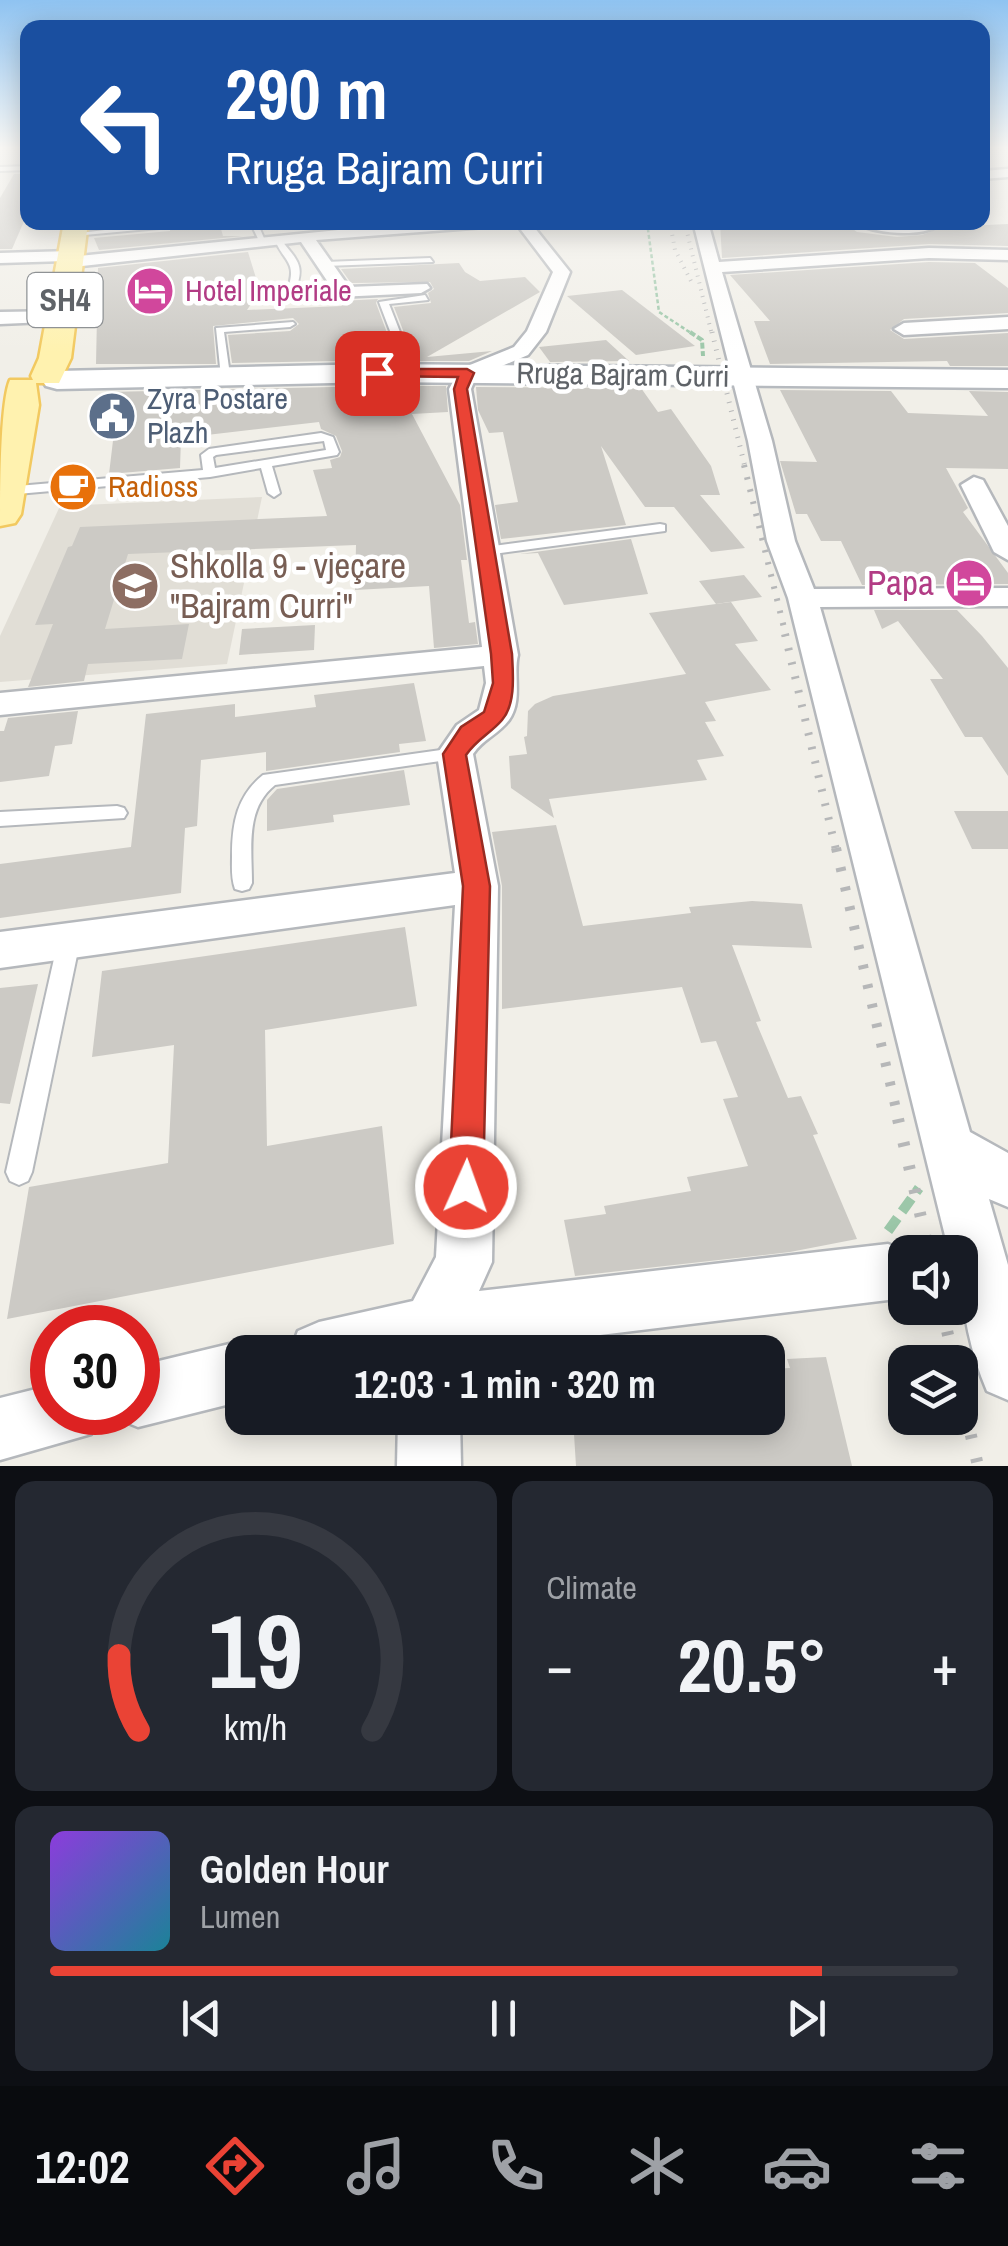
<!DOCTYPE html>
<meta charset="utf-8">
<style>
body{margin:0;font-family:"Archivo Narrow",sans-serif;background:#242831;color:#f1f3f6;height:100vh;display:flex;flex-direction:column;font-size:38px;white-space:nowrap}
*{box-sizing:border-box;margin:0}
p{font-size:32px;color:#9ea1a6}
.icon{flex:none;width:55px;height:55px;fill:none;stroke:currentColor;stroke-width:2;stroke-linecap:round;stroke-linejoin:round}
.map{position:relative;height:1466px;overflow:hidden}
.sheet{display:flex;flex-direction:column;gap:15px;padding:15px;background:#0d0f14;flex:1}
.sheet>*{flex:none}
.top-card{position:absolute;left:20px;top:20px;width:970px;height:210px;border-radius:20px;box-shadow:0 5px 25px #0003;background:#1a4fa0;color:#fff;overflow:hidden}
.tools{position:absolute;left:888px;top:1235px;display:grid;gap:20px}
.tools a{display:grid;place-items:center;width:90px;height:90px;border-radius:20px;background:#171b24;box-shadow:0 5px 25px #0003;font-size:50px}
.speed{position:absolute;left:30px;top:1305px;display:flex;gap:20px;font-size:50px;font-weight:700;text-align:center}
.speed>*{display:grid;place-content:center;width:130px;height:130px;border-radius:50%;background:#171b24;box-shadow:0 5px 25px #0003;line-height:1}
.speed .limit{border:15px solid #d22;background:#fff;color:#111}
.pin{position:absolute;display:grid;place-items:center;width:85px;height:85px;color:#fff;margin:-42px;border-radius:20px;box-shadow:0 5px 15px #0006}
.me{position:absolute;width:110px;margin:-55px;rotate:2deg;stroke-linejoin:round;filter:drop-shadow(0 0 8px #0008)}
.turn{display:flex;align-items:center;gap:35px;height:210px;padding:0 40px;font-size:45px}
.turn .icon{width:130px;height:130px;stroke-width:2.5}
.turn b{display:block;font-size:70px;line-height:85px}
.big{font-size:75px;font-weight:700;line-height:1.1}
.sheet .card{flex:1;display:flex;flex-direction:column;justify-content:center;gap:15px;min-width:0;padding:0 35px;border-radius:20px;background:#242831}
.sheet .dial{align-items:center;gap:0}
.dial svg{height:260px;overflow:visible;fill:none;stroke:#363941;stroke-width:7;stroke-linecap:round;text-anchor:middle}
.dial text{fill:#f1f3f6;stroke:none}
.song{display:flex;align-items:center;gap:30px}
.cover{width:120px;height:120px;border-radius:15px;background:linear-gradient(135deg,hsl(270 70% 55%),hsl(190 70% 35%))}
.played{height:10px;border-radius:5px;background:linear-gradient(90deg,#ea4335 85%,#363941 85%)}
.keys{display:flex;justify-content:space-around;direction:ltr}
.heat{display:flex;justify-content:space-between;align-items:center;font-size:55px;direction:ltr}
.sheet .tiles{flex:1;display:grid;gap:15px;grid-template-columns:1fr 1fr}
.card:last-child{grid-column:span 2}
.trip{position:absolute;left:225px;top:1335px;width:560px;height:100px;border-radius:20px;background:#171b24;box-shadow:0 5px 25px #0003;font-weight:700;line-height:100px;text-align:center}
.tab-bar{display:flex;height:160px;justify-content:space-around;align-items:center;background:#090b0e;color:#9ea1a6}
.tab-bar .icon{width:70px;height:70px}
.tab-bar .selected{color:#ea4335}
.tab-bar b{font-size:45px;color:#f1f3f6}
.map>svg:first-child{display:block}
.education{fill:#e1ded6}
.building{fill:#cccac5}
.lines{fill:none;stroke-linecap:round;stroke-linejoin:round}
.lane-casing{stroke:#b5b8bc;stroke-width:4}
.street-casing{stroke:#b5b8bc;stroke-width:5}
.secondary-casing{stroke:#b6babf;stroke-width:5}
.primary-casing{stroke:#f2c960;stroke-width:5}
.path-far2{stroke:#9cc7a9;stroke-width:2.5;stroke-dasharray:4 2.5;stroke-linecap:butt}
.path-far1{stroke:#9cc7a9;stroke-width:4;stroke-dasharray:6 2.5;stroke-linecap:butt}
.path{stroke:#9cc7a9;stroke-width:10;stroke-dasharray:16 8;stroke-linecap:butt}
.lane{fill:#fff;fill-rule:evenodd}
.street{fill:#fff;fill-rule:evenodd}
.secondary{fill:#fff;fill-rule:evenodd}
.primary{fill:#fff2af;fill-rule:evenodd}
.rail-far6{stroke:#b6b7b8;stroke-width:2.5;stroke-dasharray:1 5;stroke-linecap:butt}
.rail-far5{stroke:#b6b7b8;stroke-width:4;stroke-dasharray:1 6;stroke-linecap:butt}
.rail-far4{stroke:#b6b7b8;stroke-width:5;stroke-dasharray:1 8;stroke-linecap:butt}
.rail-far3{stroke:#b6b7b8;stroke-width:6;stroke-dasharray:2.5 10;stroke-linecap:butt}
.rail-far2{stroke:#b6b7b8;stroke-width:8;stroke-dasharray:2.5 12;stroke-linecap:butt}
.rail-far1{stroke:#b6b7b8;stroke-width:10;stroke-dasharray:4 16;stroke-linecap:butt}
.rail{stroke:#b6b7b8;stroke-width:12;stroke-dasharray:4 20;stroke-linecap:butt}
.route{fill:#ea4335;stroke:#982c22;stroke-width:2.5}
.labels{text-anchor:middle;stroke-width:9;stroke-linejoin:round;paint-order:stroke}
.far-hotel-label{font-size:30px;fill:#b23c85;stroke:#fff;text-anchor:start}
.far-street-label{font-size:30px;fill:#5f6368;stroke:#fff}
.far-service-label{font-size:30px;fill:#4e5e75;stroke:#fff;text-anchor:start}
.far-food-label{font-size:30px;fill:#c56008;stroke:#fff;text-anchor:start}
.shield{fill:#fff;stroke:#8f9295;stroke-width:2.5}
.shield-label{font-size:32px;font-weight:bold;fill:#5f6368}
.education-label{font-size:35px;fill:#785e54;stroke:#fff;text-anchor:start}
.hotel-label{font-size:35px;fill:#b23c85;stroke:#fff;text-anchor:end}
</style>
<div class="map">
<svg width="1008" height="1466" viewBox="0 0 1008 1466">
<rect width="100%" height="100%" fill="#f1efe8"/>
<polygon class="education" points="262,497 227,664 0,682 0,636 60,506"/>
<g class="building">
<polygon points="14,174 28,174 28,212 12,249 0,249 0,198"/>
<polygon points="171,222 219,222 223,236 243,236 99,250 94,238 170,231"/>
<polygon points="720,222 843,222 857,232 897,237 922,235 943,227 1008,224 1008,246 929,244 722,258"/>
<polygon points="248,252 260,291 247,310 342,306 340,301 378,299 376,303 397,360 232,363 228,335 290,331 299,324 293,318 213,326 216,364 96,364 98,268"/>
<polygon points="929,262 975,263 1008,288 1008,313 904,319 890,330 904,339 1008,333 1008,366 950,366 947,361 770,364 754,321 770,321 730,275"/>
<polygon points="459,263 465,272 480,281 525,277 540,292 427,357 492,351 469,361 415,361 394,307 431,303 428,293 434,289 430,282 351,283 341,269"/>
<polygon points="622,290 695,346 636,355 567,296"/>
<polygon points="606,340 629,361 550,362 539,347"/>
<polygon points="377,386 446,386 448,412 412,414 460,505 467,560 461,560 469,623 475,622 478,644 434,648 429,586 355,590 356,545 128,554 105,629 189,624 182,659 88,664 84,681 28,687 53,624 35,625 68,547 72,546 80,527 327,516 313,470 332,468 330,460 340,457 342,451 336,436 321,429 319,422 181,438 180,468 109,474 115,424 108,424 107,392"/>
<polygon points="476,387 641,388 658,412 671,409 711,466 720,495 700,495 745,548 711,552 674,507 645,507 601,446 626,525 501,539 495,505 518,502 503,432 489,433 478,410"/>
<polygon points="780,390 891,391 908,413 988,416 969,391 1008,392 1008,469 946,468 968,508 963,512 1008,573 1008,584 862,585 841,541 821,541 807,514 796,514 780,461 817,462"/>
<polygon points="631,539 648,594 564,605 538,553 520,554"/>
<polygon points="744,575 762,597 716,604 699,581"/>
<polygon points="731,602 758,641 735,644 771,690 705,702 716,721 705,722 724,756 697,760 707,780 549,799 554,818 511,788 509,756 527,754 524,737 527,736 528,711 535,704 553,696 686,674 649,613"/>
<polygon points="874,610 957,610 982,636 1008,668 1008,776 982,737 965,737 930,679 943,679 898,621 882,629"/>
<polygon points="315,625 314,650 239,655 242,629"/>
<polygon points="414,683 426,741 399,744 400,752 266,771 266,752 201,760 197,826 185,828 181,893 0,918 0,864 131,847 146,714 235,704 235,717 316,707 314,695"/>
<polygon points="78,711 72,744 55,746 49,776 0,782 0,731 4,731 8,718"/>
<polygon points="404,770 410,805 333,815 334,822 267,831 267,800 277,789"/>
<polygon points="954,811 1008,811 1008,849 972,849"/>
<polygon points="556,825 583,926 691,913 689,907 752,901 802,904 812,948 732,945 761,1021 756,1022 788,1098 801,1096 818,1134 813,1135 857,1239 790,1252 575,1276 564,1220 606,1214 604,1206 691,1191 687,1177 748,1166 723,1099 738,1097 716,1041 701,1043 682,987 502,1009 502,886 492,832"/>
<polygon points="405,927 417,1006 265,1030 267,1146 382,1126 394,1244 7,1319 29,1187 168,1163 174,1045 92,1057 102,971"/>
<polygon points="38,984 10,1104 0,1103 0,988"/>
<polygon points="826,1357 852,1466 576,1466 573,1418 768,1418 768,1369 790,1368 787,1359"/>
</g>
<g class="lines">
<g class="lane-casing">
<g id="lane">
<polygon points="28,166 28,170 0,171 0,167"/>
<polygon points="250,222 257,222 267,245 261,245"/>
<polygon points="167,223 170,227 74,236 70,234"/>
<path d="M275,240h6c17,21 25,26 13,53l-7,-2c11,-30 -3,-28 -12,-51z"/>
<polygon points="430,258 433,262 325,266 321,264 325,262"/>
<polygon points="425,295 428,300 389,304 416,373 411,376 406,373 379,302"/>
<polygon points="293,322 295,324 290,327 224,332 230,375 221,377 216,328"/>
<path d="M321,433l12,4 6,15 -2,3 -65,11 8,27 -6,4 -6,-4 -7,-25 -51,9 -204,18 -6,-3 6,-5 197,-17 -2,-15 8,-6zM324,441l2,9 -111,18 -2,-11 3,-2z"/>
<polygon points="660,524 665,525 665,531 486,555 479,551 486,547"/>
<path d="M455,748l9,6 -3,4 -186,27c-30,24 -23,63 -23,98l-3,6 -7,2 -7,-2c-4,-11 -3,-22 -3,-33 0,-33 5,-60 31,-81z"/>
<polygon points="117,806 124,808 127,813 124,818 0,826 0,812"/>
<polygon points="69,932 77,935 80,941 32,1172 28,1181 19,1185 10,1181 6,1172 58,941 61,935"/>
</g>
</g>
<g class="street-casing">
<g id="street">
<polygon points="1008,169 1008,177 982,179 982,171"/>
<polygon points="418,222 505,222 498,226 316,240 349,287 427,284 430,288 421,293 338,297 301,242 73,267 65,261 0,263 0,253 71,251 79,256"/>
<path d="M515,222h15l40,50 -24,60 -18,23 -52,22 -5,12 47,266c-5,20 5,45 -9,65 -10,14 -26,19 -36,34l25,132 -6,376 -13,29 409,-47 20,8 -3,41 -17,7 -428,52h-170l8,-21 21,-9 94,-21 23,-44 19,-352 -455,63v-36l455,-59 -18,-119 20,-29 22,-15 7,-27 -2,-17 -484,49v-22l482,-46 -33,-258 11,-20 54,-22 13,-16 26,-59z"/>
<path d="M693,222h15l11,40 210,-14 79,2v10l-79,-2 -207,14 50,169 23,100 19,48 194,-1v18l-188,1 150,525 38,21v54l-19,-8 19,66v135l-21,-9c-19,-45 -27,-90 -27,-139h-11l-161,-654 -21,-57 -19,-100z"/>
<path d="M854,222h84l2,3c-21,13 -65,9 -86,-3z"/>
<polygon points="62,311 71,317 69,321 0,324 0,312"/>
<polygon points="1008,317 1008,329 904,335 894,329 904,323"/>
<polygon points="974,477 983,480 1008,526 1008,560 994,552 961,485"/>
<polygon points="242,1341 264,1352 242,1352 242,1401 138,1427 116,1418 114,1412 138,1412 138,1366"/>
<polygon points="52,1385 52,1412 100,1412 91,1434 0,1460 0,1398"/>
<polygon points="398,1418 460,1418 461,1466 397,1466"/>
</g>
</g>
<g class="secondary-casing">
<polygon id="secondary" points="377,364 1008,370 1008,388 377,382 57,389 46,386 42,380 46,374 57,371"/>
</g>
<g class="primary-casing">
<path id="primary" d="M64,222h24l-17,136 -12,25h-23l3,22 -18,109 -6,9 -15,3c0,-32 0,-123 10,-146h23l-2,-4 8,-18z"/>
</g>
<polyline class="path-far2" points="647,222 659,312 694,335"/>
<polyline class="path-far1" points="690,332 702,340 703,356"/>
<polyline class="path" points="888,1231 919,1188"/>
<use href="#lane" class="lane"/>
<use href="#street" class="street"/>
<use href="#secondary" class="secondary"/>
<use href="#primary" class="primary"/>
<g class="rail-far6">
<polyline points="670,222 671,230"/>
<polyline points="685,222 687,230"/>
</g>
<g class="rail-far5">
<polyline points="671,228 675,250 692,283"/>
<polyline points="686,228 712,335"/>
</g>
<polyline class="rail-far4" points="712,332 745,467"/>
<polyline class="rail-far3" points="744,465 786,636"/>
<polyline class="rail-far2" points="785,634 836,850"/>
<polyline class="rail-far1" points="836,848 899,1122"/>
<g class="rail">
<polyline points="898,1119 929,1252"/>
<polyline points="942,1308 954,1362"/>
<polyline points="960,1388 978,1466"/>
</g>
</g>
<linearGradient id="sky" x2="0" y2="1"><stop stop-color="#8fc3f1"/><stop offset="0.42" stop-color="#f9f8f5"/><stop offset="1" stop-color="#f9f8f5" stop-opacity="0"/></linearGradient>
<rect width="1008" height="352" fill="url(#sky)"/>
<path class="route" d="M377,369h90l7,4 -7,16 45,265c1,20 4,50 -10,66 -11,13 -25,19 -36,35l24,131 -7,301 -5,12 -12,5 -12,-5 -5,-12 14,-301 -20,-132 18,-27 23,-15 9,-29 -2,-29 -37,-265 4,-12 -86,-1v-6z"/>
<defs>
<g id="hotel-disc" transform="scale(2.5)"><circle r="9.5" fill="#d1479c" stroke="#fff"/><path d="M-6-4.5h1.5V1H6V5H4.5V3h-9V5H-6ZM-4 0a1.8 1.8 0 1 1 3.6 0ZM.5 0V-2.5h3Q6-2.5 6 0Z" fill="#fff"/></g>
<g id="civic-disc" transform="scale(2.5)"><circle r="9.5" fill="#5c6f8a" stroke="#fff"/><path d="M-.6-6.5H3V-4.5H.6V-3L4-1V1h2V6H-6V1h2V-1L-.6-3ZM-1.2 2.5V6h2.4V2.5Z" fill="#fff"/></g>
<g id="cafe-disc" transform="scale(2.5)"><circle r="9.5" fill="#e8710a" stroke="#fff"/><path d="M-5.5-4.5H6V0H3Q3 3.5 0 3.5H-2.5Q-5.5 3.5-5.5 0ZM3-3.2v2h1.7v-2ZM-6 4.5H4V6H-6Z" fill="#fff"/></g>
<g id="school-disc" transform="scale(2.5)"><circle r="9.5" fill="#8d6e63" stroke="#fff"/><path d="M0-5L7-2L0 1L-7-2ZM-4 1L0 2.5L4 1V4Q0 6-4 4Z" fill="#fff"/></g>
</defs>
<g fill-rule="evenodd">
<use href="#hotel-disc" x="150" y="291"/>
<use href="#civic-disc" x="112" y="416"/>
<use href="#cafe-disc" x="73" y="487"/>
<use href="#hotel-disc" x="969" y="583"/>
<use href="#school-disc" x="135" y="586"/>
</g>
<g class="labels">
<g class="far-hotel-label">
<text x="185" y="301">Hotel Imperiale</text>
</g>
<g class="far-street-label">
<text transform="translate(623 375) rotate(1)" y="10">Rruga Bajram Curri</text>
</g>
<g class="far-service-label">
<text x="147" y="409">Zyra Postare<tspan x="147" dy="34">Plazh</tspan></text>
</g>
<g class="far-food-label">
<text x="108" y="497">Radioss</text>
</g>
<rect class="shield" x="27.5" y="273" width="75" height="54" rx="8"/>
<g class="shield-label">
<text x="65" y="311">SH4</text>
</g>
<g class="education-label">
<text x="170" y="578">Shkolla 9 - vjeçare<tspan x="170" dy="40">"Bajram Curri"</tspan></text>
</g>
<g class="hotel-label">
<text x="934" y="595">Papa</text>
</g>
</g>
</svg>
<div class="tools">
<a><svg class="icon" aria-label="sound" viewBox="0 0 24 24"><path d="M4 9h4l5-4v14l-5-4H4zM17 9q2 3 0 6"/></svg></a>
<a><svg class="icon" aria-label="layers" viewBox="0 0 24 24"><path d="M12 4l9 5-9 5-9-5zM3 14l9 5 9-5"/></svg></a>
</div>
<div class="speed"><div class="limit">30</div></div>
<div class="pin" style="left:377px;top:373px;background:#d93025"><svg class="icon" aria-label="arrive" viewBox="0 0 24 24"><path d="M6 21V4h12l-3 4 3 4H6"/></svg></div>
<svg class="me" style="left:466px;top:1187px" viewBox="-20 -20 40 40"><circle r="17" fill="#ea4335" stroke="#fff" stroke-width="3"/><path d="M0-11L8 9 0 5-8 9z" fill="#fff"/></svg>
<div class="trip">12:03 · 1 min · 320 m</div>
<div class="top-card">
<div class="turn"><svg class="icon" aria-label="left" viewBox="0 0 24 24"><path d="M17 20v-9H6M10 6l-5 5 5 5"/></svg><div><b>290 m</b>Rruga Bajram Curri</div></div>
</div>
</div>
<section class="sheet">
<div class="tiles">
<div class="card dial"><svg viewBox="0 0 100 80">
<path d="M14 69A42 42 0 1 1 86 69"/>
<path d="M14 69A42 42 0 0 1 8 46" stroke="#ea4335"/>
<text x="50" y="56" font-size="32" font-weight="700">19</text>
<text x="50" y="72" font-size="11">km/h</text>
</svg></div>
<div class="card"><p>Climate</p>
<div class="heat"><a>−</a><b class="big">20.5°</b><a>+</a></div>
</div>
<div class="card">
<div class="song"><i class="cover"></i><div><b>Golden Hour</b><p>Lumen</p></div></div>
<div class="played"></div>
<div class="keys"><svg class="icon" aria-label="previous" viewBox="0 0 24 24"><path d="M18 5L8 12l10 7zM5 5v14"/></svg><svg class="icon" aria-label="pause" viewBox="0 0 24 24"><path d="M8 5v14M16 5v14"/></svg><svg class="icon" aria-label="next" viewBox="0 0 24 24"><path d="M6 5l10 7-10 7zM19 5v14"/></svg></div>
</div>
</div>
</section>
<nav class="tab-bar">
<b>12:02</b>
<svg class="icon selected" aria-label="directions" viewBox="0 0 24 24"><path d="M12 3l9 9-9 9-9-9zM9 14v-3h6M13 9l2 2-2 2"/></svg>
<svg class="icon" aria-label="music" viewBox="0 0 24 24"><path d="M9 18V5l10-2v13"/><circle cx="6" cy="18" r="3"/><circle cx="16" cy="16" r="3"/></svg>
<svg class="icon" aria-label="phone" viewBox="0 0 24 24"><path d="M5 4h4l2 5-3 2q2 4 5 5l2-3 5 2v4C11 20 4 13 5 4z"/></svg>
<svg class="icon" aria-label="climate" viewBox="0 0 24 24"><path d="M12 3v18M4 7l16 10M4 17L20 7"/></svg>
<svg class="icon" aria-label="car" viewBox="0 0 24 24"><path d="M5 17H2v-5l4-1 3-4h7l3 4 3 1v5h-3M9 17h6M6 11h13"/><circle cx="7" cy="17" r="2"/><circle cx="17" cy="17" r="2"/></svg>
<svg class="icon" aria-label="filters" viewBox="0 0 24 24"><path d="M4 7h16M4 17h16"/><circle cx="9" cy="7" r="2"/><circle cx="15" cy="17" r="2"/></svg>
</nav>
